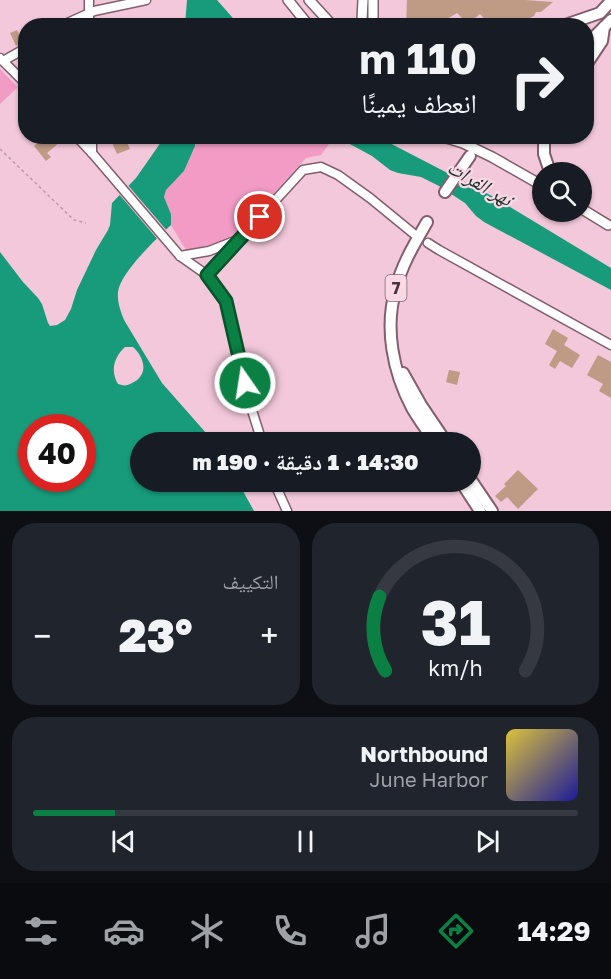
<!DOCTYPE html>
<html lang="ar">
<meta charset="utf-8">
<style>
body{margin:0;font-family:"Golos Text","Noto Naskh Arabic",sans-serif;background:#20242c;color:#f1f3f6;direction:rtl;height:100vh;display:flex;flex-direction:column;font-size:22px;white-space:nowrap}
*{box-sizing:border-box;margin:0}
p{font-size:20px;color:#9ea1a6}
.icon{flex:none;width:33px;height:33px;fill:none;stroke:currentColor;stroke-width:2;stroke-linecap:round;stroke-linejoin:round}
.map{position:relative;height:511px;overflow:hidden;direction:ltr}
.details{display:flex;flex-direction:column;gap:12px;padding:12px;background:#0d0f14;flex:1}
.details>*{flex:none}
.hud{position:absolute;left:18px;top:18px;width:576px;height:126px;border-radius:24px;box-shadow:0 2px 4px #0004;direction:rtl;background:#171b24;color:#f1f3f6;overflow:hidden}
.fabs{position:absolute;left:532px;top:162px;display:grid;gap:12px}
.fabs a{display:grid;place-items:center;width:60px;height:60px;border-radius:50%;background:#171b24;box-shadow:0 2px 4px #0004;font-size:30px}
.speed{position:absolute;left:18px;top:414px;display:flex;gap:12px;font-size:30px;font-weight:700;text-align:center}
.speed>*{display:grid;place-content:center;width:78px;height:78px;border-radius:50%;background:#171b24;box-shadow:0 2px 4px #0004;line-height:1}
.speed .limit{border:9px solid #d22;background:#fff;color:#111}
.pin{position:absolute;display:grid;place-items:center;width:51px;height:51px;color:#fff;margin:-26px;border:3px solid #fff;border-radius:50%;box-shadow:0 2px 6px #0007}
.me{position:absolute;width:66px;margin:-33px;rotate:347deg;stroke-linejoin:round;filter:drop-shadow(0 0 4px #0008)}
.turn{display:flex;align-items:center;gap:21px;height:126px;padding:0 18px;font-size:27px}
.turn .icon{width:78px;height:78px;stroke-width:2.5}
.turn b{display:block;font-size:42px;line-height:51px}
.big{font-size:45px;font-weight:800;line-height:1.1}
.details .widget{flex:1;display:flex;flex-direction:column;justify-content:center;gap:9px;min-width:0;padding:0 21px;border-radius:24px;background:#20242c}
.details .dial{align-items:center;gap:0}
.dial svg{height:156px;overflow:visible;fill:none;stroke:#363941;stroke-width:7;stroke-linecap:round;text-anchor:middle}
.dial text{fill:#f1f3f6;stroke:none}
.song{display:flex;align-items:center;gap:18px}
.cover{width:72px;height:72px;border-radius:9px;background:linear-gradient(135deg,hsl(50 70% 55%),hsl(240 70% 35%))}
.played{height:6px;border-radius:3px;background:linear-gradient(90deg,#0b8043 15%,#363941 15%)}
.keys{display:flex;justify-content:space-around;direction:ltr}
.heat{display:flex;justify-content:space-between;align-items:center;font-size:33px;direction:ltr}
.details .tiles{flex:1;display:grid;gap:12px;grid-template-columns:1fr 1fr}
.widget:last-child{grid-column:span 2}
.trip{position:absolute;left:130px;top:432px;width:351px;height:60px;border-radius:30px;background:#171b24;box-shadow:0 2px 4px #0004;font-weight:800;line-height:60px;text-align:center;direction:rtl}
.menu{display:flex;height:96px;justify-content:space-around;align-items:center;background:#090b0e;color:#9ea1a6}
.menu .icon{width:42px;height:42px}
.menu .selected{color:#0b8043}
.menu b{font-size:27px;color:#f1f3f6}
.map>svg:first-child{display:block}
.green{fill:#f29bc5}
.water{fill:#179b7a;fill-rule:evenodd}
.pier{fill:#f2c8da}
.building{fill:#bf9a85}
.lines{fill:none;stroke-linecap:round;stroke-linejoin:round}
.tertiary-casing{stroke:#825e6e;stroke-width:11}
.secondary-casing{stroke:#825e6e;stroke-width:12}
.primary-casing{stroke:#825e6e;stroke-width:14}
.path{stroke:#bb99a8;stroke-width:1.5;stroke-dasharray:3 3;stroke-linecap:butt}
.tertiary{stroke:#fff;stroke-width:8}
.secondary{stroke:#fff;stroke-width:9}
.primary{stroke:#fff;stroke-width:10}
.route-casing{stroke:#07532c;stroke-width:15}
.route{stroke:#0b8043;stroke-width:10}
.labels{text-anchor:middle;stroke-width:4.5;stroke-linejoin:round;paint-order:stroke}
.shield{fill:#fad8e6;stroke:#7d6770;stroke-width:1.5}
.shield-label{font-size:16px;font-weight:bold;fill:#47363e}
.water-label{font-size:20px;font-style:italic;fill:#1c352d;stroke:#fad8e6}
</style>
<div class="map">
<svg width="611" height="511" viewBox="0 0 611 511">
<rect width="100%" height="100%" fill="#f2c8da"/>
<g class="green">
<polygon points="0,69 18,87 0,104"/>
<polygon points="195,137 334,137 321,155 306,158 237,234 214,244 186,250 171,225 171,214 164,197 166,190 184,171 195,146"/>
</g>
<g class="water">
<polygon points="187,0 217,0 239,25 185,25"/>
<path d="M164,137h31v9l-11,25 -18,19 -2,7 7,17v11c-15,14 -51,48 -53,67 -1,10 3,20 6,28l38,63 52,59h-73v40h97l16,29h-254v-259l23,30 15,16 4,6 6,19 2,3 7,-1 8,-5 6,-11 6,-19 19,-40 12,-20 2,-5 2,-22 24,-25 23,-33zM125,347h8c12,11 16,28 -1,36 -5,3 -8,3 -14,1 -8,-13 -4,-27 7,-37zM32,428h50v50h-50z"/>
<polygon points="337,137 378,137 490,195 611,268 611,290 484,222 476,216 465,203 439,186 421,177 398,173 390,170 372,156"/>
</g>
<polygon class="pier" points="127,184 168,232 159,241 118,193"/>
<g class="building">
<polygon points="407,0 525,0 553,2 541,12 536,12 534,16 519,23 516,22 510,26 491,26 480,14 468,24 457,13 442,22 427,20 427,26 406,26"/>
<polygon points="17,30 23,42 16,46 10,33"/>
<polygon points="47,136 56,136 60,142 47,153 51,157 46,161 34,146"/>
<polygon points="109,136 124,136 130,149 117,154"/>
<polygon points="553,329 568,338 564,345 580,355 572,368 560,361 555,369 549,365 557,351 545,344"/>
<polygon points="598,355 611,362 611,398 599,391 603,384 587,375"/>
<polygon points="449,370 460,372 457,385 446,382"/>
<polygon points="518,470 538,489 518,509 507,497 501,502 495,496 506,486 504,484"/>
</g>
<g class="lines">
<g class="tertiary-casing">
<g id="tertiary">
<polyline points="89,0 89,26"/>
<polyline points="61,26 94,11 146,0"/>
<polyline points="0,58 26,84"/>
<polyline points="3,61 26,48"/>
<polyline points="76,136 92,153 180,256 207,275"/>
<polyline points="92,136 92,153"/>
<polyline points="428,243 439,250 611,345"/>
<polyline points="180,256 209,251 237,240"/>
<polyline points="262,442 250,404 226,301 207,275 303,170 321,167 338,175 370,198 414,234"/>
<polyline points="274,482 287,511"/>
</g>
</g>
<g class="secondary-casing">
<g id="secondary">
<polyline points="288,0 309,26"/>
<polyline points="309,0 333,26"/>
<polyline points="373,0 373,26"/>
<polyline points="361,26 362,20 363,0"/>
<polyline points="440,136 463,143 492,157 543,186"/>
<polyline points="582,209 608,225"/>
</g>
</g>
<g class="primary-casing">
<g id="primary">
<polyline points="562,26 600,13 611,1"/>
<polyline points="586,45 611,20"/>
<polyline points="586,65 602,41 604,27"/>
<polyline points="471,136 471,138"/>
<polyline points="544,136 544,154 550,172"/>
<polyline points="445,192 470,156"/>
<path d="M427,222c-12,21 -25,42 -31,66 -12,40 -3,84 16,120 7,12 15,23 23,34"/>
<polyline points="403,373 421,405 446,442"/>
<polyline points="471,480 492,511"/>
<polyline points="461,482 480,511"/>
</g>
</g>
<polyline class="path" points="0,149 74,220 86,223"/>
<use href="#tertiary" class="tertiary"/>
<use href="#secondary" class="secondary"/>
<use href="#primary" class="primary"/>
</g>
<g class="lines">
<g class="route-casing">
<polyline id="route" points="245,383 226,301 207,275 260,217"/>
</g>
<use href="#route" class="route"/>
</g>
<g class="labels">
<rect class="shield" x="385.5" y="275" width="21" height="26" rx="4.5"/>
<g class="shield-label">
<text x="396" y="294">7</text>
</g>
<g class="water-label">
<text transform="translate(480 183) rotate(30)" y="7">نهر الفرات</text>
</g>
</g>
</svg>
<div class="fabs">
<a><svg class="icon" aria-label="search" viewBox="0 0 24 24"><circle cx="10" cy="10" r="6"/><path d="M15 15l6 6"/></svg></a>
</div>
<div class="speed"><div class="limit">40</div></div>
<div class="pin" style="left:260px;top:217px;background:#d93025"><svg class="icon" aria-label="arrive" viewBox="0 0 24 24"><path d="M6 21V4h12l-3 4 3 4H6"/></svg></div>
<svg class="me" style="left:245px;top:383px" viewBox="-20 -20 40 40"><circle r="17" fill="#0b8043" stroke="#fff" stroke-width="3"/><path d="M0-11L8 9 0 5-8 9z" fill="#fff"/></svg>
<div class="trip">14:30 · 1 دقيقة · 190 m</div>
<div class="hud">
<div class="turn"><svg class="icon" aria-label="right" viewBox="0 0 24 24"><path d="M7 20v-9h11M14 6l5 5-5 5"/></svg><div><b>110 m</b>انعطف يمينًا</div></div>
</div>
</div>
<section class="details">
<div class="tiles">
<div class="widget dial"><svg viewBox="0 0 100 80">
<path d="M14 69A42 42 0 1 1 86 69"/>
<path d="M14 69A42 42 0 0 1 11 31" stroke="#0b8043"/>
<text x="50" y="56" font-size="32" font-weight="700">31</text>
<text x="50" y="72" font-size="11">km/h</text>
</svg></div>
<div class="widget"><p>التكييف</p>
<div class="heat"><a>−</a><b class="big">23°</b><a>+</a></div>
</div>
<div class="widget">
<div class="song"><i class="cover"></i><div><b>Northbound</b><p>June Harbor</p></div></div>
<div class="played"></div>
<div class="keys"><svg class="icon" aria-label="previous" viewBox="0 0 24 24"><path d="M18 5L8 12l10 7zM5 5v14"/></svg><svg class="icon" aria-label="pause" viewBox="0 0 24 24"><path d="M8 5v14M16 5v14"/></svg><svg class="icon" aria-label="next" viewBox="0 0 24 24"><path d="M6 5l10 7-10 7zM19 5v14"/></svg></div>
</div>
</div>
</section>
<nav class="menu">
<b>14:29</b>
<svg class="icon selected" aria-label="directions" viewBox="0 0 24 24"><path d="M12 3l9 9-9 9-9-9zM9 14v-3h6M13 9l2 2-2 2"/></svg>
<svg class="icon" aria-label="music" viewBox="0 0 24 24"><path d="M9 18V5l10-2v13"/><circle cx="6" cy="18" r="3"/><circle cx="16" cy="16" r="3"/></svg>
<svg class="icon" aria-label="phone" viewBox="0 0 24 24"><path d="M5 4h4l2 5-3 2q2 4 5 5l2-3 5 2v4C11 20 4 13 5 4z"/></svg>
<svg class="icon" aria-label="climate" viewBox="0 0 24 24"><path d="M12 3v18M4 7l16 10M4 17L20 7"/></svg>
<svg class="icon" aria-label="car" viewBox="0 0 24 24"><path d="M5 17H2v-5l4-1 3-4h7l3 4 3 1v5h-3M9 17h6M6 11h13"/><circle cx="7" cy="17" r="2"/><circle cx="17" cy="17" r="2"/></svg>
<svg class="icon" aria-label="filters" viewBox="0 0 24 24"><path d="M4 7h16M4 17h16"/><circle cx="9" cy="7" r="2"/><circle cx="15" cy="17" r="2"/></svg>
</nav>
